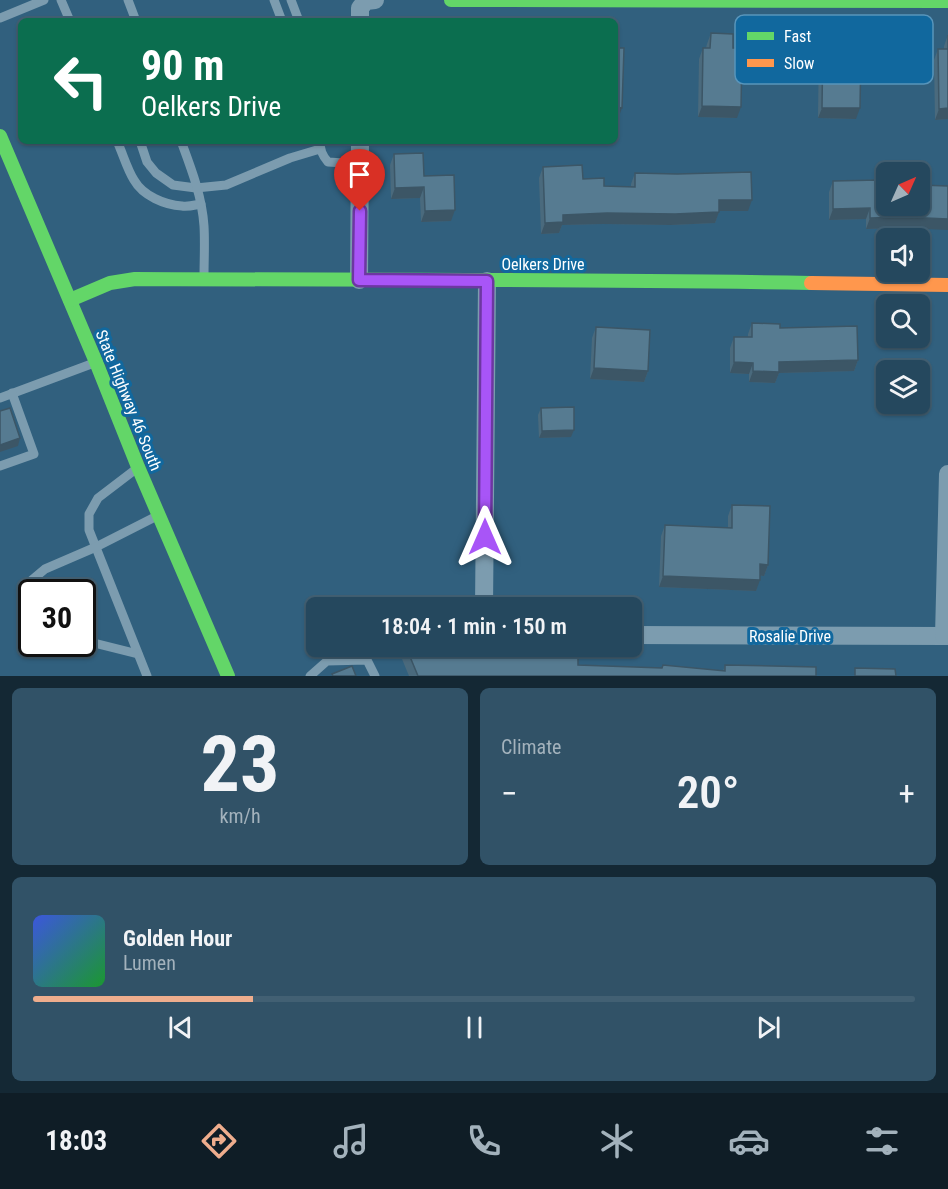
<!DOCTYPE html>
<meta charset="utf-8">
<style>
body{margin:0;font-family:"Roboto Condensed",sans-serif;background:#315267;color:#f1f3f6;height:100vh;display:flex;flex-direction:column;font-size:22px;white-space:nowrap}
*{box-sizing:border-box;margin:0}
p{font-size:20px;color:#a3b2bc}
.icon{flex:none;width:33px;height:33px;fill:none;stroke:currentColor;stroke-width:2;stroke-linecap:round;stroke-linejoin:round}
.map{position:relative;height:676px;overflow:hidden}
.side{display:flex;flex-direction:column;gap:12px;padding:12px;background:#142834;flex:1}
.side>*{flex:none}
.hud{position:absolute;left:18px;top:18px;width:600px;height:126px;border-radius:9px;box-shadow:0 2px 4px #0004,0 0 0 2px #426073;background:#0b6e4f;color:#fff;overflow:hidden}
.needle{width:39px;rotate:45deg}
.buttons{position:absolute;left:876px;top:162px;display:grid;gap:12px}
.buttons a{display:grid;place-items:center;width:54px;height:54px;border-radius:9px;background:#25485e;box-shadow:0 2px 4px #0004,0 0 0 2px #426073;font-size:30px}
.speed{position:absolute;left:18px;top:579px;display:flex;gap:12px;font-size:30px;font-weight:700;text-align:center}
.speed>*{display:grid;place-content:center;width:78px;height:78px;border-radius:50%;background:#25485e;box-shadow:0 2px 4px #0004,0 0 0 2px #426073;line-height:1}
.speed .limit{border:3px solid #111;border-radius:9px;background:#fff;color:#111}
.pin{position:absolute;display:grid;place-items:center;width:51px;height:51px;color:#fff;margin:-62px -26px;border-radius:50% 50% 50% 0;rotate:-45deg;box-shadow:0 0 6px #0007}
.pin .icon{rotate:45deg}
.me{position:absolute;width:66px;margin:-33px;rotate:0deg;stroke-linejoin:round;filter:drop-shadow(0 0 4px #0008)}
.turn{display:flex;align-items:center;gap:21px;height:126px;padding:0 24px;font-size:27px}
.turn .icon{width:78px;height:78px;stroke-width:2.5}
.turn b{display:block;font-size:42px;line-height:51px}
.big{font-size:45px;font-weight:600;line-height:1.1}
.side .card{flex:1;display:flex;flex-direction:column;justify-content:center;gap:9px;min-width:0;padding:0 21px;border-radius:9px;background:#315267}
.side .dial{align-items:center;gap:0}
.dial b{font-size:78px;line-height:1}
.song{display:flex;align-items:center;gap:18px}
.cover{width:72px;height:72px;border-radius:9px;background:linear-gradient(135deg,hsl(230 70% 55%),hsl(130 70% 35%))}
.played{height:6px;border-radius:3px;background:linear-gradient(90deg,#eead8d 25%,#426073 25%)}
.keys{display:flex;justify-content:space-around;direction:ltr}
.heat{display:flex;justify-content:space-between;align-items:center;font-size:33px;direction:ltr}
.side .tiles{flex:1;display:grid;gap:12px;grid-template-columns:1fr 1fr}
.card:last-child{grid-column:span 2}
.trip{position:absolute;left:306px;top:597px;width:336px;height:60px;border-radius:9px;background:#25485e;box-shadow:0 2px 4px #0004,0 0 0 2px #426073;font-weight:600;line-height:60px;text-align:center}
.tab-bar{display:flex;height:96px;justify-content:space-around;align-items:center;background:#0f1d26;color:#a3b2bc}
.tab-bar .icon{width:42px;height:42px}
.tab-bar .active{color:#eead8d}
.tab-bar b{font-size:27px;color:#f1f3f6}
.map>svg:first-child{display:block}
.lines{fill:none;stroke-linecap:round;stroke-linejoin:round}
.lane{stroke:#7c9caf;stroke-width:9}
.street{stroke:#7c9caf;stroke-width:18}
.fast{stroke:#63d668;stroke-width:14}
.slow{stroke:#ff974d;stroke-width:14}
.wall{fill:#4a6a7d}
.shaded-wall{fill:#3c5666}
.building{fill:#567b91;stroke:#3c5666;stroke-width:1.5}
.route-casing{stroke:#6d37a1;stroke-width:15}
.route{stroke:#a855f7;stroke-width:10}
.labels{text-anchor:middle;stroke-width:6;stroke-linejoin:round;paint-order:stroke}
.street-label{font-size:16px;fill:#fff;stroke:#11689e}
.key{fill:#11689e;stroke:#5895bb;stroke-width:1.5}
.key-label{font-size:16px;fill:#fff}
</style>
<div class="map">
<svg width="948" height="676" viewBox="0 0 948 676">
<rect width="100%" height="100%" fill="#31607e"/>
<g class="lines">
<g class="lane">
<polyline points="61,0 70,21"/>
<polyline points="128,0 136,21"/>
<polyline points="274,0 282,21"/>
<polyline points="291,0 299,21"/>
<polyline points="0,18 44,0"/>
<path d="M117,141c6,13 10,28 17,39 9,16 31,25 48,26 6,1 13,-1 19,-2"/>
<polyline points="140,141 147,162 156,173 173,185 196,188 226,185 290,158 320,149"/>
<path d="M181,141c10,27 21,55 23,85 1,17 0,34 0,51"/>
<path d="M320,141c0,9 2,14 8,21l32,2"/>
<polyline points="0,398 94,363"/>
<polyline points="0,466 34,454 12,393"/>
<polyline points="136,469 98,498 89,514 89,530 147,676"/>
<polyline points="32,627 21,624 22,601 26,585 45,569 96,547 155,517"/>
<polyline points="82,640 138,654"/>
<polyline points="310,676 327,661 367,660 375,676"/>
</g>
<g class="street">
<polyline points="360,21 360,8 366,1 375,0"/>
<polyline points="359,280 360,141"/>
<polyline points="484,608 487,281"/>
<polyline points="632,635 948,636"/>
<polyline points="944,636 948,474"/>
</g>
<g class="fast">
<polyline points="451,0 948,1"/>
<polyline points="0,136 96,362 138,467 228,676"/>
<path d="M70,300l40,-17 25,-4c225,1 450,0 676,4"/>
</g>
<polyline class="slow" points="811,283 948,285"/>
</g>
<g class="wall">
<polygon points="711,33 733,48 737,118 698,117 699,59 703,48 706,48 707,44"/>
<polygon points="823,34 852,48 856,119 818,118 819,45"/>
<polygon points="948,35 948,119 935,120 934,60 938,49 944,49 944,46"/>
<polygon points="394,154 424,176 451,221 421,222 420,198 391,199 390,165"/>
<polygon points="543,167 604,186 631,187 631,184 635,173 748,211 719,211 715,223 671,225 603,224 562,225 559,233 541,234 539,178"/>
<polygon points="833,181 879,182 900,228 866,229 866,219 829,220 829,192"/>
<polygon points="752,323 780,328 858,360 854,371 779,373 775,383 749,382 749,374 730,373 730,348 734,337 748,337 748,334"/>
<polygon points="596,327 648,371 644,382 590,379 592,338"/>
<polygon points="541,408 571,437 539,438 538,415"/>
<polygon points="732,505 768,565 764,576 760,575 756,591 659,587 661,536 665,525 728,528 728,516"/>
<polygon points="406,647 578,665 661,668 663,665 723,671 725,665 816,676 409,676 402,659"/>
</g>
<g class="shaded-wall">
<polygon points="702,106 741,107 737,118 698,117"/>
<polygon points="615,107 622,108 618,119 615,118"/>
<polygon points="822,108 860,108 856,119 818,118"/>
<polygon points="948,108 948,119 935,120 939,109"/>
<polygon points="424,187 420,198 391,199 395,188"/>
<polygon points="719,200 752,200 748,211 715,211"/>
<polygon points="870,208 866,219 829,220 833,209"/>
<polygon points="455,210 451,221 421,222 425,211"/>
<polygon points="719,212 715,223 671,225 603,224 562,225 559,233 541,234 545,223 563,215 607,213"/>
<polygon points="904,217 948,219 948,230 900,228 866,229 870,218"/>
<polygon points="858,360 854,371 779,373 775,383 749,382 753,371 779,362"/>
<polygon points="734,362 753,363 749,374 730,373"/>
<polygon points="594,368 648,371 644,382 590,379"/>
<polygon points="574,430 571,437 539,438 542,431"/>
<polygon points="20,438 18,446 0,452 0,445"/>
<polygon points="760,564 768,565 764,576 756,575"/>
<polygon points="663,576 760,580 756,591 659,587"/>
</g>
<g class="building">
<polygon points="711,33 733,34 733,48 742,48 741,107 702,106 703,48 710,48"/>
<polygon points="823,34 853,34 852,48 861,48 860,108 822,108"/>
<polygon points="948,35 948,108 939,109 938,49 948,49"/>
<polygon points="615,48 624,48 622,108 615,107"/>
<polygon points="423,153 424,176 454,175 455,210 425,211 424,187 395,188 394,154"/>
<polygon points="582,165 583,179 604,178 604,186 635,187 635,173 677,174 751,172 752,200 719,200 719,212 675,214 607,213 563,215 563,222 545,223 543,167"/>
<polygon points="879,180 879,182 886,182 886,206 920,206 920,185 948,186 948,219 904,217 870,218 870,208 833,209 833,181"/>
<polygon points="752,323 780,324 780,328 857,326 858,360 779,362 779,372 753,371 753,363 734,362 734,337 752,337"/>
<polygon points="596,327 650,330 648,371 594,368"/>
<polygon points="574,407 574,430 542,431 541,408"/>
<polygon points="10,408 20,438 0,445 0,411"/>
<polygon points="732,505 770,506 768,565 760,564 760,580 663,576 665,525 732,528"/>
<polygon points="406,647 578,649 578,665 662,668 663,665 725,671 725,665 816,667 816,676 418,676"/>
<polygon points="352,666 356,676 333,676 332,674"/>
<polygon points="855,668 895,669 896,676 855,676"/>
</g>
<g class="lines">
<g class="route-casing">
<polyline id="route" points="360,211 359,280 487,281 485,537"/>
</g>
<use href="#route" class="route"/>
</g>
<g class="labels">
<g class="street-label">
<text x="543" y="270">Oelkers Drive</text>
<text transform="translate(129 400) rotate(68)" y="6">State Highway 46 South</text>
<text x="790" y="642">Rosalie Drive</text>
</g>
</g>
<rect x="735" y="15" width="198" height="69" rx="9" class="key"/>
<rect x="747" y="32" width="27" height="8" fill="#63d668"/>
<rect x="747" y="59" width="27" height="8" fill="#ff974d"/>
<g class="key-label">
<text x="784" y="42">Fast</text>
<text x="784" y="69">Slow</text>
</g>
</svg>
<div class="buttons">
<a><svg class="needle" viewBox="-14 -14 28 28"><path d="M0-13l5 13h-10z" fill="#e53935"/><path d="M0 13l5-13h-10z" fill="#a3b2bc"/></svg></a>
<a><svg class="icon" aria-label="sound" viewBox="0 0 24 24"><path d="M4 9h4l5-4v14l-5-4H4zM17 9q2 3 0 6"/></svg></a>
<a><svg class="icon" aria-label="search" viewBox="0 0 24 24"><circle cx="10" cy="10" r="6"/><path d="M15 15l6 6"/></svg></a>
<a><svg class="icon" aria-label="layers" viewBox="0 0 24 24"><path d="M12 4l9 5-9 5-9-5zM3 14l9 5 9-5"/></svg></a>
</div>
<div class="speed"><div class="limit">30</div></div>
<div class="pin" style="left:360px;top:211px;background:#d93025"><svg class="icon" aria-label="arrive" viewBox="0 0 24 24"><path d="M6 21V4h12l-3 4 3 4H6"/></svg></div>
<svg class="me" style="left:485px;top:537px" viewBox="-20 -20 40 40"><path d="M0-17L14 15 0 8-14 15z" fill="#a855f7" stroke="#fff" stroke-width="4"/></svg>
<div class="trip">18:04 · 1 min · 150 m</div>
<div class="hud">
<div class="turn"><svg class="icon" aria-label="left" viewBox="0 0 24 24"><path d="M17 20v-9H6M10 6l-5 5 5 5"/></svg><div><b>90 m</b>Oelkers Drive</div></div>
</div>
</div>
<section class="side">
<div class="tiles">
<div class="card dial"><b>23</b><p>km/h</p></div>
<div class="card"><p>Climate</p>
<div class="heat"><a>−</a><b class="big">20°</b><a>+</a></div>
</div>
<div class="card">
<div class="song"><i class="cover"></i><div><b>Golden Hour</b><p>Lumen</p></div></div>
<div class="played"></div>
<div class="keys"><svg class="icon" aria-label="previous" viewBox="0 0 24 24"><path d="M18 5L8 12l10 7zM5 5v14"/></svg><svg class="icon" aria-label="pause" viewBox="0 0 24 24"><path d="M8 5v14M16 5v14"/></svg><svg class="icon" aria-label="next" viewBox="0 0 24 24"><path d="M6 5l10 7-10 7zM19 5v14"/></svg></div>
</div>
</div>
</section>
<nav class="tab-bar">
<b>18:03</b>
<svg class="icon active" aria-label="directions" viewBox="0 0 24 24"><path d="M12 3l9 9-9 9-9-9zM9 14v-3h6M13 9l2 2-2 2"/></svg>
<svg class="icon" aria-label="music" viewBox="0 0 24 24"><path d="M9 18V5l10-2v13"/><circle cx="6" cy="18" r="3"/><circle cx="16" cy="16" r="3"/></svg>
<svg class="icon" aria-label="phone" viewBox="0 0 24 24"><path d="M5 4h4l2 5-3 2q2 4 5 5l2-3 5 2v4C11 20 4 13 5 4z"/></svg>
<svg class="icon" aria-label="climate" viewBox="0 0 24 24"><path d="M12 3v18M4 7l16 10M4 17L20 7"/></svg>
<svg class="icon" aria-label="car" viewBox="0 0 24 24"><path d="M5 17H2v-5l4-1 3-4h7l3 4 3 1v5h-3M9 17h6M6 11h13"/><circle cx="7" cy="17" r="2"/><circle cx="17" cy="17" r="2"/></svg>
<svg class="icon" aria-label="filters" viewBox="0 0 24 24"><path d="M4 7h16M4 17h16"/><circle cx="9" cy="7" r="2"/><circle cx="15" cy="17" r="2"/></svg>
</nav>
